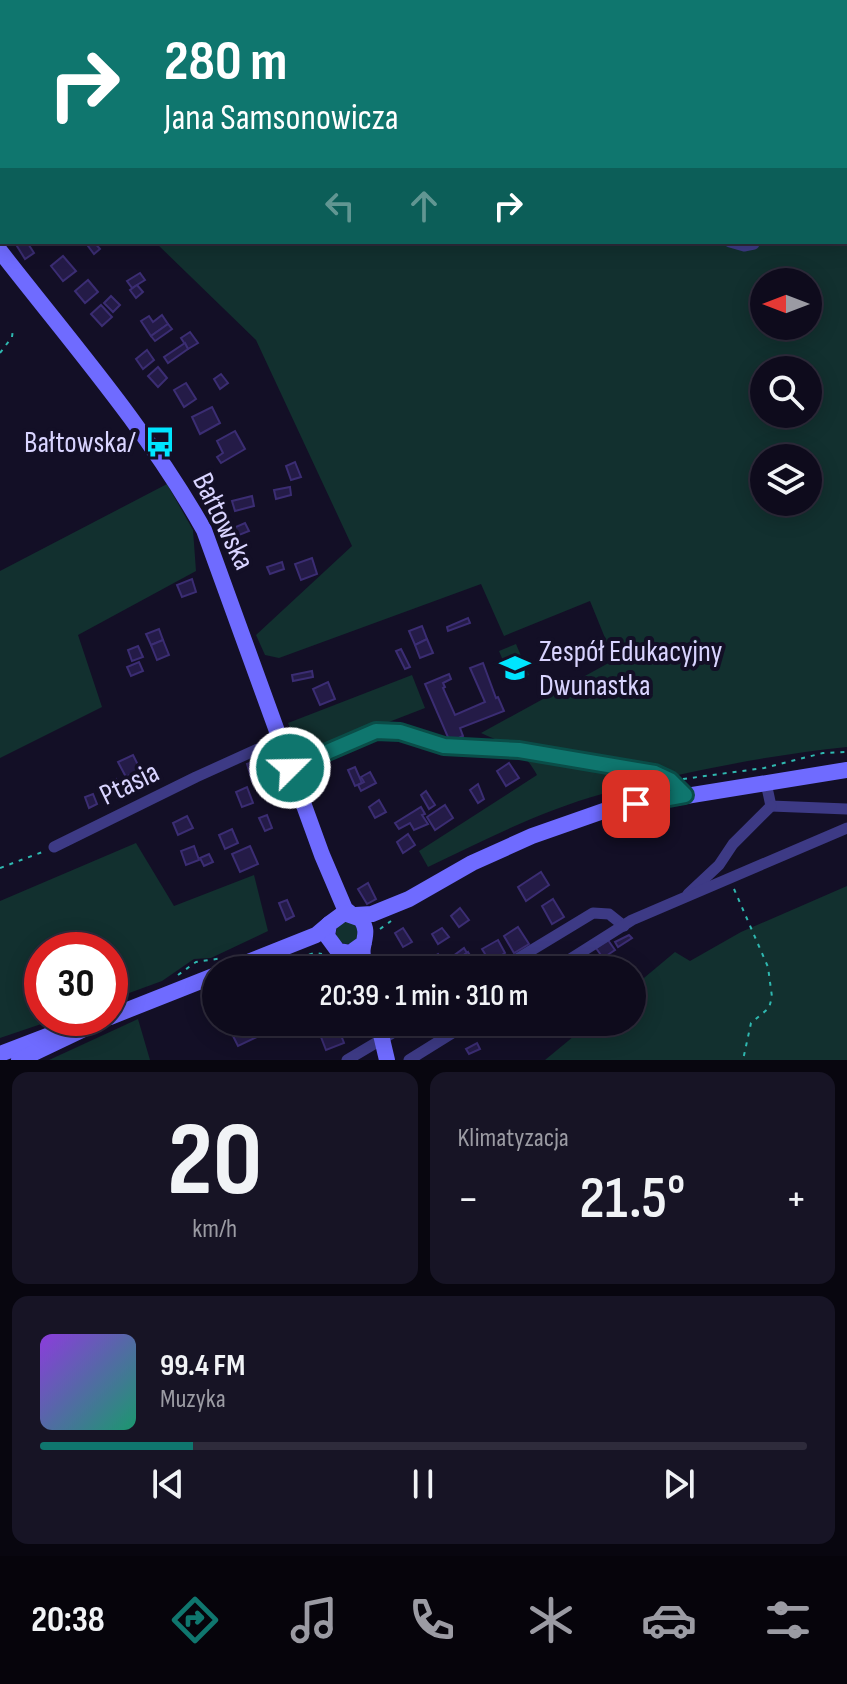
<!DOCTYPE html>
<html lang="pl">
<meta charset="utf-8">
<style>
body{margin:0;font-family:"Sofia Sans Condensed",sans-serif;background:#171425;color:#f1f3f6;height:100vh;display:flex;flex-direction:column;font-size:30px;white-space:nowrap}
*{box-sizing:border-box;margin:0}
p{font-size:26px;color:#9b9ba3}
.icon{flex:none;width:44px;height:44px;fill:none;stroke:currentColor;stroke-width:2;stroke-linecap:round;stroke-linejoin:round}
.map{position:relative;height:1060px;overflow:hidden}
.side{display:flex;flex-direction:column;gap:12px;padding:12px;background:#08060f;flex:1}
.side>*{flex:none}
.hud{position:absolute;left:0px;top:0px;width:848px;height:244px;box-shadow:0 4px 20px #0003,0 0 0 2px #2e2b3b;background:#0f766e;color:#fff;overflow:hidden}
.needle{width:52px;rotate:270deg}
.controls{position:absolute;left:750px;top:268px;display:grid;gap:16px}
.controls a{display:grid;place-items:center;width:72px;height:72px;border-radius:50%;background:#0e0b1c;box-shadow:0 4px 20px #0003,0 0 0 2px #2e2b3b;font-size:40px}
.speed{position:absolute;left:24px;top:932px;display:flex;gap:16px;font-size:40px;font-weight:700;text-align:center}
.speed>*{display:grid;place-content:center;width:104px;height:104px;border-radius:50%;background:#0e0b1c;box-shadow:0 4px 20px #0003,0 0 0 2px #2e2b3b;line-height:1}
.speed .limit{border:12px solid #d22;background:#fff;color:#111}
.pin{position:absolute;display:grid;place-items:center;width:68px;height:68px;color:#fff;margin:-34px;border-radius:16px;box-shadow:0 4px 12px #0006}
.me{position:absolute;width:88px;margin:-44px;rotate:67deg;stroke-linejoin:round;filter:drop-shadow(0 0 6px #0008)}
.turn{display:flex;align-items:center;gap:28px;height:168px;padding:0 32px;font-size:36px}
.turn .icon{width:104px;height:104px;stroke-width:2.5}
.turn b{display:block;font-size:56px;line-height:68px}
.lanes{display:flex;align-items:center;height:76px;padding:0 32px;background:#0003;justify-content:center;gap:40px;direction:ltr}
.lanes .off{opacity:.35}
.big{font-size:60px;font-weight:600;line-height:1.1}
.side .tile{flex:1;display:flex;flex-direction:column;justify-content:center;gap:12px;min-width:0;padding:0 28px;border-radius:16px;background:#171425}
.side .dial{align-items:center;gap:0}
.dial b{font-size:104px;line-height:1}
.song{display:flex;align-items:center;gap:24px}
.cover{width:96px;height:96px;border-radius:12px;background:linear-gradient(135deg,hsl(270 70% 55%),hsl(160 70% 35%))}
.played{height:8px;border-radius:4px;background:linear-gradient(90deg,#0f766e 20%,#2e2b3b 20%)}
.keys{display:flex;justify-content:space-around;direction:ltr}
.heat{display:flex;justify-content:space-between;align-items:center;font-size:44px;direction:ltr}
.side .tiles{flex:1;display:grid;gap:12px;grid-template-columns:1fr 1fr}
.tile:last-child{grid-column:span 2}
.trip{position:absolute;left:202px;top:956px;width:444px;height:80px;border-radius:40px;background:#0e0b1c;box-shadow:0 4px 20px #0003,0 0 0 2px #2e2b3b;font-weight:600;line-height:80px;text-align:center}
.dock{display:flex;height:128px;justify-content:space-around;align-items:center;background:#06040b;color:#9b9ba3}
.dock .icon{width:56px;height:56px}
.dock .current{color:#0f766e}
.dock b{font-size:36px;color:#f1f3f6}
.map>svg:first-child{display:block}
.green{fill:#12302f;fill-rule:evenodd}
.building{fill:#241b47;stroke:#3b2d73;stroke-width:2}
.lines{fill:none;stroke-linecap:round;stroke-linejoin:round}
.path{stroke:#2fb8b0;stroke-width:2;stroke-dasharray:4 6;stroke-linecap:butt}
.street{stroke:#3d3a85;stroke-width:11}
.secondary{stroke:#6f6bff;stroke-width:16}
.route-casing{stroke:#0a4d48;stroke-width:20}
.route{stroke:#0f766e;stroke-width:14}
.labels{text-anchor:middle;stroke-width:8;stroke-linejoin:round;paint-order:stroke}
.poi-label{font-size:30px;fill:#d9d4ff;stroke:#130f26;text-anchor:end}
.street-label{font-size:30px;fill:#d9d4ff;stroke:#130f26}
</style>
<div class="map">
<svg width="847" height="1060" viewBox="0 0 847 1060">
<rect width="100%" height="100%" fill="#130f26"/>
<g class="green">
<path d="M312,0h535v747c-79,8 -169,26 -245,47 -61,17 -118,46 -174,73l-9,-16 118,-76c-15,-27 -29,-30 -56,-42l133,-73 -24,-59 -86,35 -23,-52 -202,74 -14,-3 -9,-20 96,-89 -96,-206 -101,-98h691v-240h-535zM764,282h44v44h-44zM764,370h44v44h-44zM764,458h44v44h-44z"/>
<polygon points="167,484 193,530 196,571 78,635 102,707 0,758 0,571"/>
<polygon points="516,644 529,675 512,682 499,651"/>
<polygon points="412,675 425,708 301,756 288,723"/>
<polygon points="136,843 174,906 254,875 268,931 211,958 194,959 162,981 110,1000 110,950 42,950 42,1018 59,1018 0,1038 0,901"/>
<polygon points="847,886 847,1060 545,1060 591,1022 632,1022 632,988 675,952 690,961 741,932"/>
<circle cx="347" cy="933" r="11"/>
<polygon points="138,1019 150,1060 49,1060"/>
</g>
<g class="building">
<polygon points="17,242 27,242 34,253 25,259 15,243"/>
<polygon points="85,242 94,242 100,249 94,254"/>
<polygon points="63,256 76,271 63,281 51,266"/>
<polygon points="140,273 145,280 132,288 127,281"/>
<polygon points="88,280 98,292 85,303 75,291"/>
<polygon points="137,285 143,292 136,298 130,290"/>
<polygon points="111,296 120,305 113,312 104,303"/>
<polygon points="101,305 112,317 102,326 91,314"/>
<polygon points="162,315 168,324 151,336 141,321 149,316 153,322"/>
<polygon points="168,324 172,329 155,341 151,336"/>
<polygon points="190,332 198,343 188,349 181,338"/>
<polygon points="185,343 188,349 168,363 164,357"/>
<polygon points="147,350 154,360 143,369 136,359"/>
<polygon points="158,367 167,378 158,387 148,376"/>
<polygon points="221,374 228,383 220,389 214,379"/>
<polygon points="186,383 196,399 184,407 174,390"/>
<polygon points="212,407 220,423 200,434 192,417"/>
<polygon points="235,431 245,449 221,463 217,457 223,453 217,441"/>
<polygon points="295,462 301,477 291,480 286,466"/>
<polygon points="290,487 291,495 276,499 274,490"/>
<polygon points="252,496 254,506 235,511 232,501"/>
<polygon points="245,523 249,531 234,537 231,529"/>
<polygon points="312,558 317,574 301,580 295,564"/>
<polygon points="282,562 284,569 270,574 267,567"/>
<polygon points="192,579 196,592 182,597 177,585"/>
<polygon points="468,618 470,623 448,631 447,627"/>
<polygon points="422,626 427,639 415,645 409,631"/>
<polygon points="159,629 163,640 151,645 146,634"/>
<polygon points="427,639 433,653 420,658 415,645"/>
<polygon points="163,640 169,655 157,660 151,645"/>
<polygon points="138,646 143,657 132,661 128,650"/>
<polygon points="401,649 410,667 405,669 396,651"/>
<polygon points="139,662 143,671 131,676 127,667"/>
<polygon points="483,663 496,698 498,697 504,711 460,728 463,736 450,742 425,684 449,674 451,679 443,683 445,687 443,688 455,715 485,702 470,668"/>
<polygon points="312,671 313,677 293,681 292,675"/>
<polygon points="328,682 335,699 320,705 313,689"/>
<polygon points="133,755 140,769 126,777 118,762"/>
<polygon points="265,758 270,775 252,781 247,764"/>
<polygon points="509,763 519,778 506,786 497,771"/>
<polygon points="355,767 362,783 355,786 348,770"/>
<polygon points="370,772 376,783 361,791 358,785 364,782 361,777"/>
<polygon points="116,779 118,783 105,790 103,785"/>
<polygon points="478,784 484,799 478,803 470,790"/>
<polygon points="247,787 253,803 242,807 236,792"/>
<polygon points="426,791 435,805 429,809 421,795"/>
<polygon points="93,794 97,804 89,808 85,797"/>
<polygon points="379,800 386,812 375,818 369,807"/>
<polygon points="445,805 453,818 435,830 427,817"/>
<polygon points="421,807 425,814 422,815 428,824 414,830 410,823 399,829 395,823"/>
<polygon points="267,815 272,828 265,831 259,818"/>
<polygon points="187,816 193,828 178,835 173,823"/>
<polygon points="232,829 238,843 225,849 219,835"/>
<polygon points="408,834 415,845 403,853 397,842"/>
<polygon points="194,846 199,860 186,865 181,851"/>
<polygon points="250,846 258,864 240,872 232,854"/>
<polygon points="209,854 213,862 204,866 200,858"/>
<polygon points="541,872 549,885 526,901 518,887"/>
<polygon points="368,883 376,899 367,904 358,889"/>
<polygon points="553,899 564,917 552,924 542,906"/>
<polygon points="287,900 294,916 286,920 279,903"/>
<polygon points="460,908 469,920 459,927 451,916"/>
<polygon points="518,927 529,944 514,953 504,936"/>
<polygon points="403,928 412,942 403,947 395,933"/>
<polygon points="442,928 449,937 438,944 432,934"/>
<polygon points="629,935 632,938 618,947 615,942"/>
<polygon points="498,940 505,953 490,962 482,949"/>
<polygon points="608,940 615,950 603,958 596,948"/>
<polygon points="464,948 467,953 452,963 449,959"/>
<polygon points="468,952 471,957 455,967 452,963"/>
<polygon points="438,954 442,961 428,969 424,962"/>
<polygon points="583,956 590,967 585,970 581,970 576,960"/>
<polygon points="226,1022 288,1022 238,1046"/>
<polygon points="321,1022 337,1025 344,1043 326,1050 316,1024"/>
<polygon points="428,1022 439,1022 442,1028 431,1035 424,1024"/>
<polygon points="494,1022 498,1029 488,1035 481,1023"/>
<polygon points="477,1043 480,1049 469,1054 466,1049"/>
</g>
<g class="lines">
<g class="path">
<polyline points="846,144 847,143"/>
<polyline points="846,205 847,205"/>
<polyline points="0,353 12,337 13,329"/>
<polyline points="683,779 764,768 823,753 847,752"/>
<polyline points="628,791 653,785"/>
<polyline points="0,868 45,851"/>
<polyline points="734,889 768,967 772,997 769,1008 751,1023 743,1060"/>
<polyline points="380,929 391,921"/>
<polyline points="290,961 314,953 322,954"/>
<polyline points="178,975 196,962 223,958"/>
<polyline points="361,1022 364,1039"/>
</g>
<g class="street">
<polyline points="8,2 10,0"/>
<polyline points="0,16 2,13"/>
<polyline points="0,99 2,99"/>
<polyline points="730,242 744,246 754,244"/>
<polyline points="290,768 376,731 400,732 444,746 519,750 655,773 670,780 685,795"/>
<polyline points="766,783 771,806 847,809"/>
<polyline points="54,847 196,777 280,739"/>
<polyline points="688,894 719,865 733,844 771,806"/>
<polyline points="499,970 593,913 609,914 624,926"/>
<polyline points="553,970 632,920 847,828"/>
<polyline points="347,1060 411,1022"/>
<polyline points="409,1060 470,1022"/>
</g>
<g class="secondary">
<path d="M0,251c70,90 148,179 204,279l118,325 23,54 5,4"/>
<polyline points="356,915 372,914 409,899 472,863 532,836 612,808 847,770"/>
<path d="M364,943l-14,10 -12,-2 -11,-15 2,-12 15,-11 17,6c7,12 4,16 2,28 -2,8 2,16 3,23"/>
<polyline points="228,970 316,935 329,924"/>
<polyline points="110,1017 216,975"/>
<polyline points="378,1022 387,1060"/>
<polyline points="0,1054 68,1028"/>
<polyline points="19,1060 107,1018"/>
</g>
</g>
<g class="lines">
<g class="route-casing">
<polyline id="route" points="290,768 376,731 400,732 444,746 519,750 655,773 670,780 685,795 636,804"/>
</g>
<use href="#route" class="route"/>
</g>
<defs>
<g id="bus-bare" transform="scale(2.4)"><path d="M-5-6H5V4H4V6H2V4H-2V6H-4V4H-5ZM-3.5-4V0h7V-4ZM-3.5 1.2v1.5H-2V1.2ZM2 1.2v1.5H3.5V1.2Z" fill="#00e5ff" stroke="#130f26" stroke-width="2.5" paint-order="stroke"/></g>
<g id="school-bare" transform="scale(2.4)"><path d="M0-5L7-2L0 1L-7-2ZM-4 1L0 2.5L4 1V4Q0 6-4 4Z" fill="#00e5ff" stroke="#130f26" stroke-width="2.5" paint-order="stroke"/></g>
</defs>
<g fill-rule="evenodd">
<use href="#bus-bare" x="160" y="442"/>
<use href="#school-bare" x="515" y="668"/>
</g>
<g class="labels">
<g class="poi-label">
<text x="136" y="452">Bałtowska/</text>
<text x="539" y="661" text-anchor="start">Zespół Edukacyjny<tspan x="539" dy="34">Dwunastka</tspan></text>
</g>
<g class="street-label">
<text transform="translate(224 521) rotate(64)" y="10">Bałtowska</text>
<text transform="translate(129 783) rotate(-26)" y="10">Ptasia</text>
</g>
</g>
</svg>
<div class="controls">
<a><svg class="needle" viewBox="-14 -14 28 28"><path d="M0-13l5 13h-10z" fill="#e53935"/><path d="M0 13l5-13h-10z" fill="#9b9ba3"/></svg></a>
<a><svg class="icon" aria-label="search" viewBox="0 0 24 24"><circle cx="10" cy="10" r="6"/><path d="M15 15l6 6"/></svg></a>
<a><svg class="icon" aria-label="layers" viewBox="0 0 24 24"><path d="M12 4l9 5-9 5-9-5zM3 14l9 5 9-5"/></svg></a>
</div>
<div class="speed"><div class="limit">30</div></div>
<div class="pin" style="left:636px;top:804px;background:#d93025"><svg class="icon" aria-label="arrive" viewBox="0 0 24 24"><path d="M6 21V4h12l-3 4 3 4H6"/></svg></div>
<svg class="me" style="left:290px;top:768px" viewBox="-20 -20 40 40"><circle r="17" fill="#0f766e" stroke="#fff" stroke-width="3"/><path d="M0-11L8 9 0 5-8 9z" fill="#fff"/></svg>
<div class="trip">20:39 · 1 min · 310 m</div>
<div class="hud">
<div class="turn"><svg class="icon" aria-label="right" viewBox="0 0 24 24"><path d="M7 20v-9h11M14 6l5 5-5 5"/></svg><div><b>280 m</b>Jana Samsonowicza</div></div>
<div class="lanes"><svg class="icon off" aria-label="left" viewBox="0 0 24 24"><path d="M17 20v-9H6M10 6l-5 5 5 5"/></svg><svg class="icon off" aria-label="ahead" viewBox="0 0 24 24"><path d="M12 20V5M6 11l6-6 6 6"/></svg><svg class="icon" aria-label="right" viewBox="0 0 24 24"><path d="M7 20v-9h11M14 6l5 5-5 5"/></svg></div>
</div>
</div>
<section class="side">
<div class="tiles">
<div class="tile dial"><b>20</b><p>km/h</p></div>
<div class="tile"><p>Klimatyzacja</p>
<div class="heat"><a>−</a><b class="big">21.5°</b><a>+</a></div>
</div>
<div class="tile">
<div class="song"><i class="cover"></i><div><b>99.4 FM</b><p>Muzyka</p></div></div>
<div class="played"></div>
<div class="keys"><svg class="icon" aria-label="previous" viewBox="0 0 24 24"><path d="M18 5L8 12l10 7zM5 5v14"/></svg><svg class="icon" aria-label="pause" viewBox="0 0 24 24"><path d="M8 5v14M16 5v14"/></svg><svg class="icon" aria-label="next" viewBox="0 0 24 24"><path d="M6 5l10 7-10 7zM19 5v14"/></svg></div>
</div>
</div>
</section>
<nav class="dock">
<b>20:38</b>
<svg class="icon current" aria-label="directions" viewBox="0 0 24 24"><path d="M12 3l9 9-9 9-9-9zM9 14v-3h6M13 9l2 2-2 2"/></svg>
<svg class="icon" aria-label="music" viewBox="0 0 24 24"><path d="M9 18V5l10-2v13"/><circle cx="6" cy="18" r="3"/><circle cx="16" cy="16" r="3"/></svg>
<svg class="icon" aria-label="phone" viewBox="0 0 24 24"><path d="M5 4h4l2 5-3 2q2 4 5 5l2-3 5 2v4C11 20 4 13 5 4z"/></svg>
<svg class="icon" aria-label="climate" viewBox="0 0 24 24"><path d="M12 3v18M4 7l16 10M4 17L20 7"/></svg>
<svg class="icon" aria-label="car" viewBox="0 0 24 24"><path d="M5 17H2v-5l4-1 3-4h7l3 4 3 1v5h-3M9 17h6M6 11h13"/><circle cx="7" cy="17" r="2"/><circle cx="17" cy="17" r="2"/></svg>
<svg class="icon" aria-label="filters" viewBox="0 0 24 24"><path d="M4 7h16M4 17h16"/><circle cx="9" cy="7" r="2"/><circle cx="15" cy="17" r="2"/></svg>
</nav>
